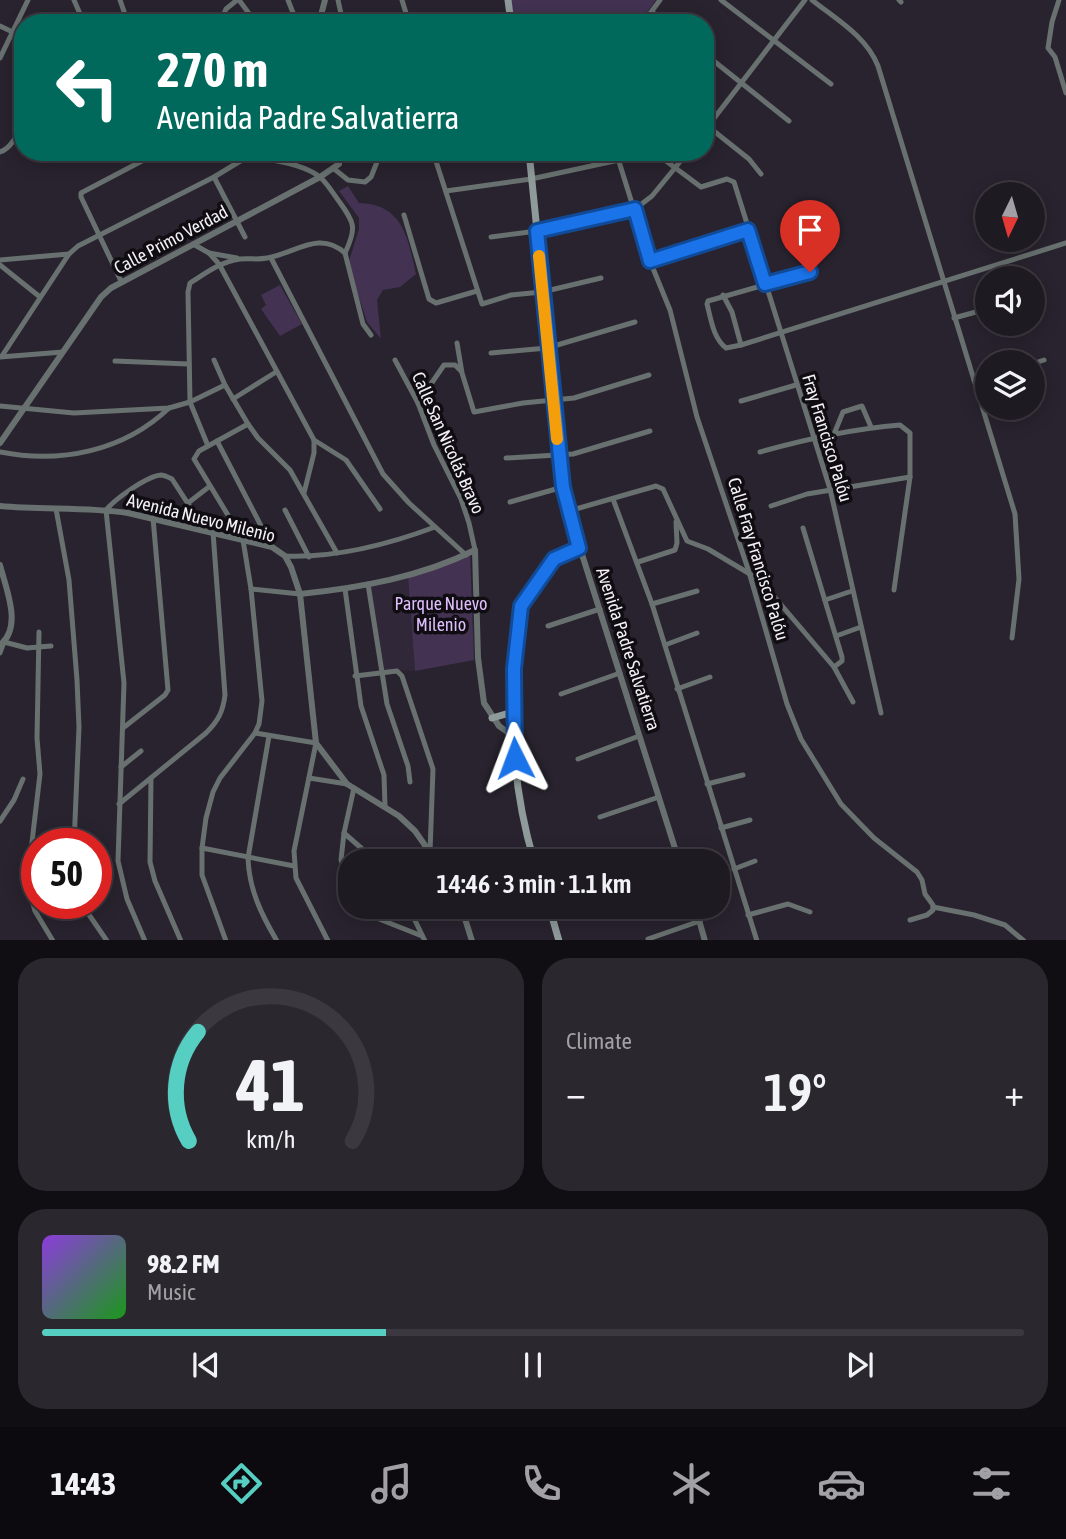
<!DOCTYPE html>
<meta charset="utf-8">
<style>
body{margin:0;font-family:"Asap Condensed",sans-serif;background:#2b272f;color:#f1f3f6;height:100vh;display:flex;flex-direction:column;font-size:26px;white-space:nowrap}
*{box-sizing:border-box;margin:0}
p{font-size:23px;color:#a1a1a5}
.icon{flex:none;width:38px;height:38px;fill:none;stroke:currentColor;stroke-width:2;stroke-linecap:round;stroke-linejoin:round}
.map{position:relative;height:940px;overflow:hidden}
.side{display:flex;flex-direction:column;gap:18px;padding:18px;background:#100e13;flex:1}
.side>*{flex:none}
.top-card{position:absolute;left:14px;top:14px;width:700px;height:147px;border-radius:28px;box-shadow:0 4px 18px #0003,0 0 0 2px #3c3840;background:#00695c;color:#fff;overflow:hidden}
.needle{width:46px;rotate:185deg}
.tools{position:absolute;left:975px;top:182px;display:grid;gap:14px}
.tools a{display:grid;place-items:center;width:70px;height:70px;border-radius:50%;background:#1e1a22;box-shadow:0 4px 18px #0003,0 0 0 2px #3c3840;font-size:35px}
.speed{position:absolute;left:21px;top:828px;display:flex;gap:14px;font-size:35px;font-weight:700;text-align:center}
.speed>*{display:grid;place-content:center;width:91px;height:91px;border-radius:50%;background:#1e1a22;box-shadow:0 4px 18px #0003,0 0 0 2px #3c3840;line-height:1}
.speed .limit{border:10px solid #d22;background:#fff;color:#111}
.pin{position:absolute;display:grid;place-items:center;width:60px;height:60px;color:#fff;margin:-72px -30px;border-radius:50% 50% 50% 0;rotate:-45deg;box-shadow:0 0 7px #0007}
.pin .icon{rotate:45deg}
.me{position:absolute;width:77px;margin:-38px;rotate:357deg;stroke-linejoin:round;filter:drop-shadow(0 0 5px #0008)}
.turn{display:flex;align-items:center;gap:24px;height:147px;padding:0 28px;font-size:32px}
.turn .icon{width:91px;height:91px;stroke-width:2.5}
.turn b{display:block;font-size:49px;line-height:60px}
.big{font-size:52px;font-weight:600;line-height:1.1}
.side .tile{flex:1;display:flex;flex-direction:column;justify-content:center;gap:10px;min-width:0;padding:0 24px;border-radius:28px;background:#2b272f}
.side .dial{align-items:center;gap:0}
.dial svg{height:182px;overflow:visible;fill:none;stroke:#3c3840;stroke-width:7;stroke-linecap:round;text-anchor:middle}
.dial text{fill:#f1f3f6;stroke:none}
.song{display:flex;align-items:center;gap:21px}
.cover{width:84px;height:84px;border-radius:10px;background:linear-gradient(135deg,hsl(270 70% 55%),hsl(120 70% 35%))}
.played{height:7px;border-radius:4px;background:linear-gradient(90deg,#56cec2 35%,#3c3840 35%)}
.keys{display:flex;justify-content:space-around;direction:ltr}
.heat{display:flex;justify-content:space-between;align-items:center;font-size:38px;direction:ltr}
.side .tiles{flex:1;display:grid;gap:18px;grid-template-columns:1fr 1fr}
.tile:last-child{grid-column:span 2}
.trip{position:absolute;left:338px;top:849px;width:392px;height:70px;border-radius:28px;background:#1e1a22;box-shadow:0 4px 18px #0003,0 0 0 2px #3c3840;font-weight:600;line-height:70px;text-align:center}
.menu{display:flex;height:112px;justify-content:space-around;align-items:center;background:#0c0a0e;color:#a1a1a5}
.menu .icon{width:49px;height:49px}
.menu .current{color:#56cec2}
.menu b{font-size:32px;color:#f1f3f6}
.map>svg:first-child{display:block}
.built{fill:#302738}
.green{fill:#433252}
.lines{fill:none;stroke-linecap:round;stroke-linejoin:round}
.minor{stroke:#68716f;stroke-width:5}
.tertiary{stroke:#68716f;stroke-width:6}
.secondary{stroke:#8e9b9a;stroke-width:7}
.route-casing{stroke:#114b97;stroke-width:18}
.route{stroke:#1a73e8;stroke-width:12}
.slow{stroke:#f59e0b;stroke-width:12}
.labels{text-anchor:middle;stroke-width:7;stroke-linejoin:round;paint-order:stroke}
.street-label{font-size:18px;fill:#f4f0f8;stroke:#100d12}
.park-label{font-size:18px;fill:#debefd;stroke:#100d12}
</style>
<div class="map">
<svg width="1066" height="941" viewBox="0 0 1066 941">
<rect width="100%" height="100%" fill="#28232e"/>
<polygon class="built" points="408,576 415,671 381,670 369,586"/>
<g class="green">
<polygon points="510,0 656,0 639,23 513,23"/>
<path d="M348,186l11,17c44,1 49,35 57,71l-16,13 -17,3 -6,10 4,39 -14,-17 -19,-58 11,-35v-11l-20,-27z"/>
<polygon points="280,285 302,324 280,336 261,309 266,305 261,295"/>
<polygon points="470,552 474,660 415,671 408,576"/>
</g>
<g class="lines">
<g class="minor">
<polyline points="74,0 84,23"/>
<polyline points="120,0 128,23"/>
<polyline points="239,0 256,23"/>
<polyline points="288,0 297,23"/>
<polyline points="338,0 343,23"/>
<polyline points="402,0 409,23"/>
<polyline points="721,0 831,84"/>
<path d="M812,0c25,20 54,36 66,66l137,448 4,65 -7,59"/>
<polyline points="899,0 901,2"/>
<polyline points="1059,0 1052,22 1048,48 1055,57 1066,93"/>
<polyline points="652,12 666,23"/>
<polyline points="220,23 226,9 237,0"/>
<polyline points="471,23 510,16"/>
<polyline points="643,23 660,0"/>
<polyline points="0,26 23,37"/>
<polyline points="705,54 789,121"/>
<polyline points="0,58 28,0"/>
<polyline points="705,124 749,159 761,174"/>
<polyline points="705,130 805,0"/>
<path d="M0,152c12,-4 18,-19 23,-30"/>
<path d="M191,152c32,3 108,4 131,27 6,6 11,14 16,21 17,23 19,28 7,53"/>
<polyline points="433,152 482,304 511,295 542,292 601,278"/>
<polyline points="616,152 650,261 670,310 697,417 749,572 787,704 801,739 841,804 874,838 917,872 922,880 925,894 933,905 933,910 927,915 910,920"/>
<polyline points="654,152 701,187 727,179 734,182 830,489 881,713"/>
<polyline points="333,168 348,180 365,182 371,177 381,152"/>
<polyline points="214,177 245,237"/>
<polyline points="446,191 531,179 619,160"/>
<polyline points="404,215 429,299 436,303 477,291"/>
<polyline points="491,237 537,231 635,209 652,196 688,152"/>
<polyline points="193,244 209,253 219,264 314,440 314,453 304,493"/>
<polyline points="209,253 237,258"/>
<polyline points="345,253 363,324 371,335"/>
<polyline points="271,258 383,474 409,503 466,555"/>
<polyline points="0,260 69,254"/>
<polyline points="650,261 748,231"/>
<polyline points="0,265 40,297"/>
<path d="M810,272l-102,29 -1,3c4,15 6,34 19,44l15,-3 325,-102"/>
<polyline points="121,281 81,197 81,193 159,152"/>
<polyline points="723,295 732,312 741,345"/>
<polyline points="954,318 987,309"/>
<polyline points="457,343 462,373 474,412 523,403 574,398 649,375"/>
<polyline points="491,353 547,348 635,322"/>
<polyline points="2,356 69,254 78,246 214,177 247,157"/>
<polyline points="0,357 63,352"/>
<polyline points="214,360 225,385 248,424 258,438 290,470 337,553"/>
<polyline points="395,360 418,403 434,445 461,499 469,523 475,550"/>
<polyline points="115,361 188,364"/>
<polyline points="1032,364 1044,360"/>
<polyline points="974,380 987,377"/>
<polyline points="233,399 276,372"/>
<polyline points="741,401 796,385"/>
<polyline points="418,403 444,365 455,365 461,371"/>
<polyline points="0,406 74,413 169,408 190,402 225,385"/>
<polyline points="834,434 843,412 862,406 871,427"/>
<polyline points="314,440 346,460 380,509"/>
<polyline points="217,441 272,547"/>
<path d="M208,446l-18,-44 -2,-110 2,-9c16,-10 30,-21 50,-24 9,-1 18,1 27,-1 29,-5 52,-28 78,-5"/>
<path d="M0,452c61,12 124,-1 169,-44"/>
<path d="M760,452c46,-13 92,-23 140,-27l10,8v44l-16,113"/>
<polyline points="506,458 573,454 650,431"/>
<polyline points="613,499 652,604 757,941"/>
<polyline points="510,502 563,487"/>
<polyline points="188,503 210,486"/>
<polyline points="771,506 807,494 910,477"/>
<polyline points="56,509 69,580 77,680 79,727 74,844"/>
<polyline points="285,510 309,557"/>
<polyline points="569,511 656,486 663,489 687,541 708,549 760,580 834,667 853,702"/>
<polyline points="803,528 842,657 842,661 834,667"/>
<path d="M285,556c51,2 102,-11 150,-29"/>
<polyline points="638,562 675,550 677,543 676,522"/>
<polyline points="368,584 387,704 408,766 410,782"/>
<polyline points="251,589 300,594"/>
<polyline points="345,589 361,706 384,775 385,806"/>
<polyline points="825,600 852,591"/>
<polyline points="652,604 697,591"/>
<polyline points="548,626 600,609"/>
<polyline points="39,632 37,738 40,774 32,842 32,900 35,911 53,941"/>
<polyline points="836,636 861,627"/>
<polyline points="665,645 697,633"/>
<polyline points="0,653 4,642 27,648 51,646"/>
<polyline points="355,676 397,671 402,676 433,769 430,852"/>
<polyline points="677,689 710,677"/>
<polyline points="561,694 620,673"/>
<polyline points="123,728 165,695 168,690 153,518"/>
<polyline points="255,733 316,743 294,851 296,878 328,941"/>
<path d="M269,736l-21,122c1,31 13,56 29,83"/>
<polyline points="578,759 639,736"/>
<polyline points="121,767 141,751"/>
<polyline points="151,778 150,862 155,881 181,941"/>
<polyline points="309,778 347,784"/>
<polyline points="707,784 743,775"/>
<path d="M119,804l87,-71c12,-12 17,-21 19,-38l-12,-163"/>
<polyline points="600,817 659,797"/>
<polyline points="0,821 14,800 23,779"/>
<polyline points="721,828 750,820"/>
<polyline points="344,833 376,861"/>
<polyline points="202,848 294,866"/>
<polyline points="734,869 755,861"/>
<polyline points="350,885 341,860 344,833 354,788"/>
<polyline points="81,903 107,941"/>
<polyline points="360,906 369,915 422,936"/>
<polyline points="408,906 425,941"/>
<polyline points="933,907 974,915 1005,925 1024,941"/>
<polyline points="748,915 788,904 810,912"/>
<polyline points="648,939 700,921"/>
<path d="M145,941l-18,-42 -9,-38 6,-178 -18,-173c9,-11 41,-34 55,-35 2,0 9,3 11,4l33,51"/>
<polyline points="226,941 202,875 202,848 206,818 213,792 220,778 255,733 259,724 262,701 251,589 243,540 194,459 199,451 248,424"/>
</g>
<g class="tertiary">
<polyline points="319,23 325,0"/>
<polyline points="0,443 101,297 111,288 320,177 339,164 339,152"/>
<path d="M0,506c43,4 86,1 128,7l144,34 13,9 6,11 9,27 16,149 31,41 52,32 16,15 21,30"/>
<polyline points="580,548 679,861"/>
<path d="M0,565c6,24 23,62 0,80"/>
<path d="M300,594c59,-6 121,-17 175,-44l3,108 6,45 15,23 14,10"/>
<polyline points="461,906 472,941"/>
<polyline points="695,906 705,941"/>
</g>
<g class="secondary">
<polyline points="508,0 511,23"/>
<path d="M529,152l34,335 17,61c-8,3 -18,6 -25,10 -10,7 -30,38 -34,49 -6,14 -5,32 -6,47 -6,70 -1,140 19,207"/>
<polyline points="492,718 513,712"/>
<polyline points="549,906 559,941"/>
</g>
</g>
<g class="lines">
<g class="route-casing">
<polyline id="route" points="515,758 514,669 521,606 554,559 579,548 563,487 537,231 635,209 650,261 748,230 765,284 810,272"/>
</g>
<use href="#route" class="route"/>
<polyline class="slow" points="539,256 557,439"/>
</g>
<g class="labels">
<g class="street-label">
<text transform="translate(171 240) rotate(-28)" y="6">Calle Primo Verdad</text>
<text transform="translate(827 438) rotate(73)" y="6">Fray Francisco Palóu</text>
<text transform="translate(448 443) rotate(66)" y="6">Calle San Nicolás Bravo</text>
<text transform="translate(201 518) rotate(14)" y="6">Avenida Nuevo Milenio</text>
<text transform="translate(758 559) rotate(73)" y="6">Calle Fray Francisco Palóu</text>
<text transform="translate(628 649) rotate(72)" y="6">Avenida Padre Salvatierra</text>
</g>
<g class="park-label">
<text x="441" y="610">Parque Nuevo<tspan x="441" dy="21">Milenio</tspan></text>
</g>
</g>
</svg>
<div class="tools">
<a><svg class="needle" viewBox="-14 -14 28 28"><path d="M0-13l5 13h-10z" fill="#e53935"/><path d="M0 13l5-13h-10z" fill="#a1a1a5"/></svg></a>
<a><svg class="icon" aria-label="sound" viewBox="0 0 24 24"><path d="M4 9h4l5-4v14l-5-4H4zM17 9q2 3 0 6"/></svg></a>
<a><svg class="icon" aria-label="layers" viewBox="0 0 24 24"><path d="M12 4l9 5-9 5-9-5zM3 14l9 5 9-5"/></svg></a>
</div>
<div class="speed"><div class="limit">50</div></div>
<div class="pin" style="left:810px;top:272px;background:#d93025"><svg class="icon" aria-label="arrive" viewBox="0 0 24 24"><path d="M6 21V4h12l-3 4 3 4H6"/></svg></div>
<svg class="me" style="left:515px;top:758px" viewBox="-20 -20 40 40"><path d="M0-17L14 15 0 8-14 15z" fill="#1a73e8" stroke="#fff" stroke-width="4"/></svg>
<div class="trip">14:46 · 3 min · 1.1 km</div>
<div class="top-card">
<div class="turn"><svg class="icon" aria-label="left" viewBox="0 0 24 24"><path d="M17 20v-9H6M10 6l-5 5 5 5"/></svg><div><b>270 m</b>Avenida Padre Salvatierra</div></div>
</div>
</div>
<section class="side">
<div class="tiles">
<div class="tile dial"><svg viewBox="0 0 100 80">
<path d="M14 69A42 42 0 1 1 86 69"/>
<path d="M14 69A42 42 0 0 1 18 21" stroke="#56cec2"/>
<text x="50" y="56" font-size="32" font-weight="700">41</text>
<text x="50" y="72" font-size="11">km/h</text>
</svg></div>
<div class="tile"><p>Climate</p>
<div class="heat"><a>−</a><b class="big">19°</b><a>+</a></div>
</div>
<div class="tile">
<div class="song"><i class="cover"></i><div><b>98.2 FM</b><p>Music</p></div></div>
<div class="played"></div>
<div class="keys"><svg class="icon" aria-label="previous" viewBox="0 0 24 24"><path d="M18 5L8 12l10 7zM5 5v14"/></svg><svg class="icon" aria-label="pause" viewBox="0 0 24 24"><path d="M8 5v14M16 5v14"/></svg><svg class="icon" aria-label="next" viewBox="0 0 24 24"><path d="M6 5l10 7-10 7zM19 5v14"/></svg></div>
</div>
</div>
</section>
<nav class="menu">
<b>14:43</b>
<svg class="icon current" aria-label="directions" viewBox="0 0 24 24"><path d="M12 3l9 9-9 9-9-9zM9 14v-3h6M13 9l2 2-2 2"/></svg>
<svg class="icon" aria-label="music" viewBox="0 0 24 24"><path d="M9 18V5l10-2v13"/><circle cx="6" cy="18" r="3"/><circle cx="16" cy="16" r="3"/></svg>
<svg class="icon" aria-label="phone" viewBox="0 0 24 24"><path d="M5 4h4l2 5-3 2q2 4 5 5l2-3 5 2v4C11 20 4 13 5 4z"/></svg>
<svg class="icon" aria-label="climate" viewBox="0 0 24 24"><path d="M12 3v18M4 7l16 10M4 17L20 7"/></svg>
<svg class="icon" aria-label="car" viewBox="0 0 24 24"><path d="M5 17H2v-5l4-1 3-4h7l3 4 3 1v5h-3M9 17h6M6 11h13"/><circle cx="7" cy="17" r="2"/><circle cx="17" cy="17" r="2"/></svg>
<svg class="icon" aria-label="filters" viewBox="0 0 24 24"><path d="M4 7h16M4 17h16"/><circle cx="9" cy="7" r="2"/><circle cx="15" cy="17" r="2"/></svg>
</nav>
